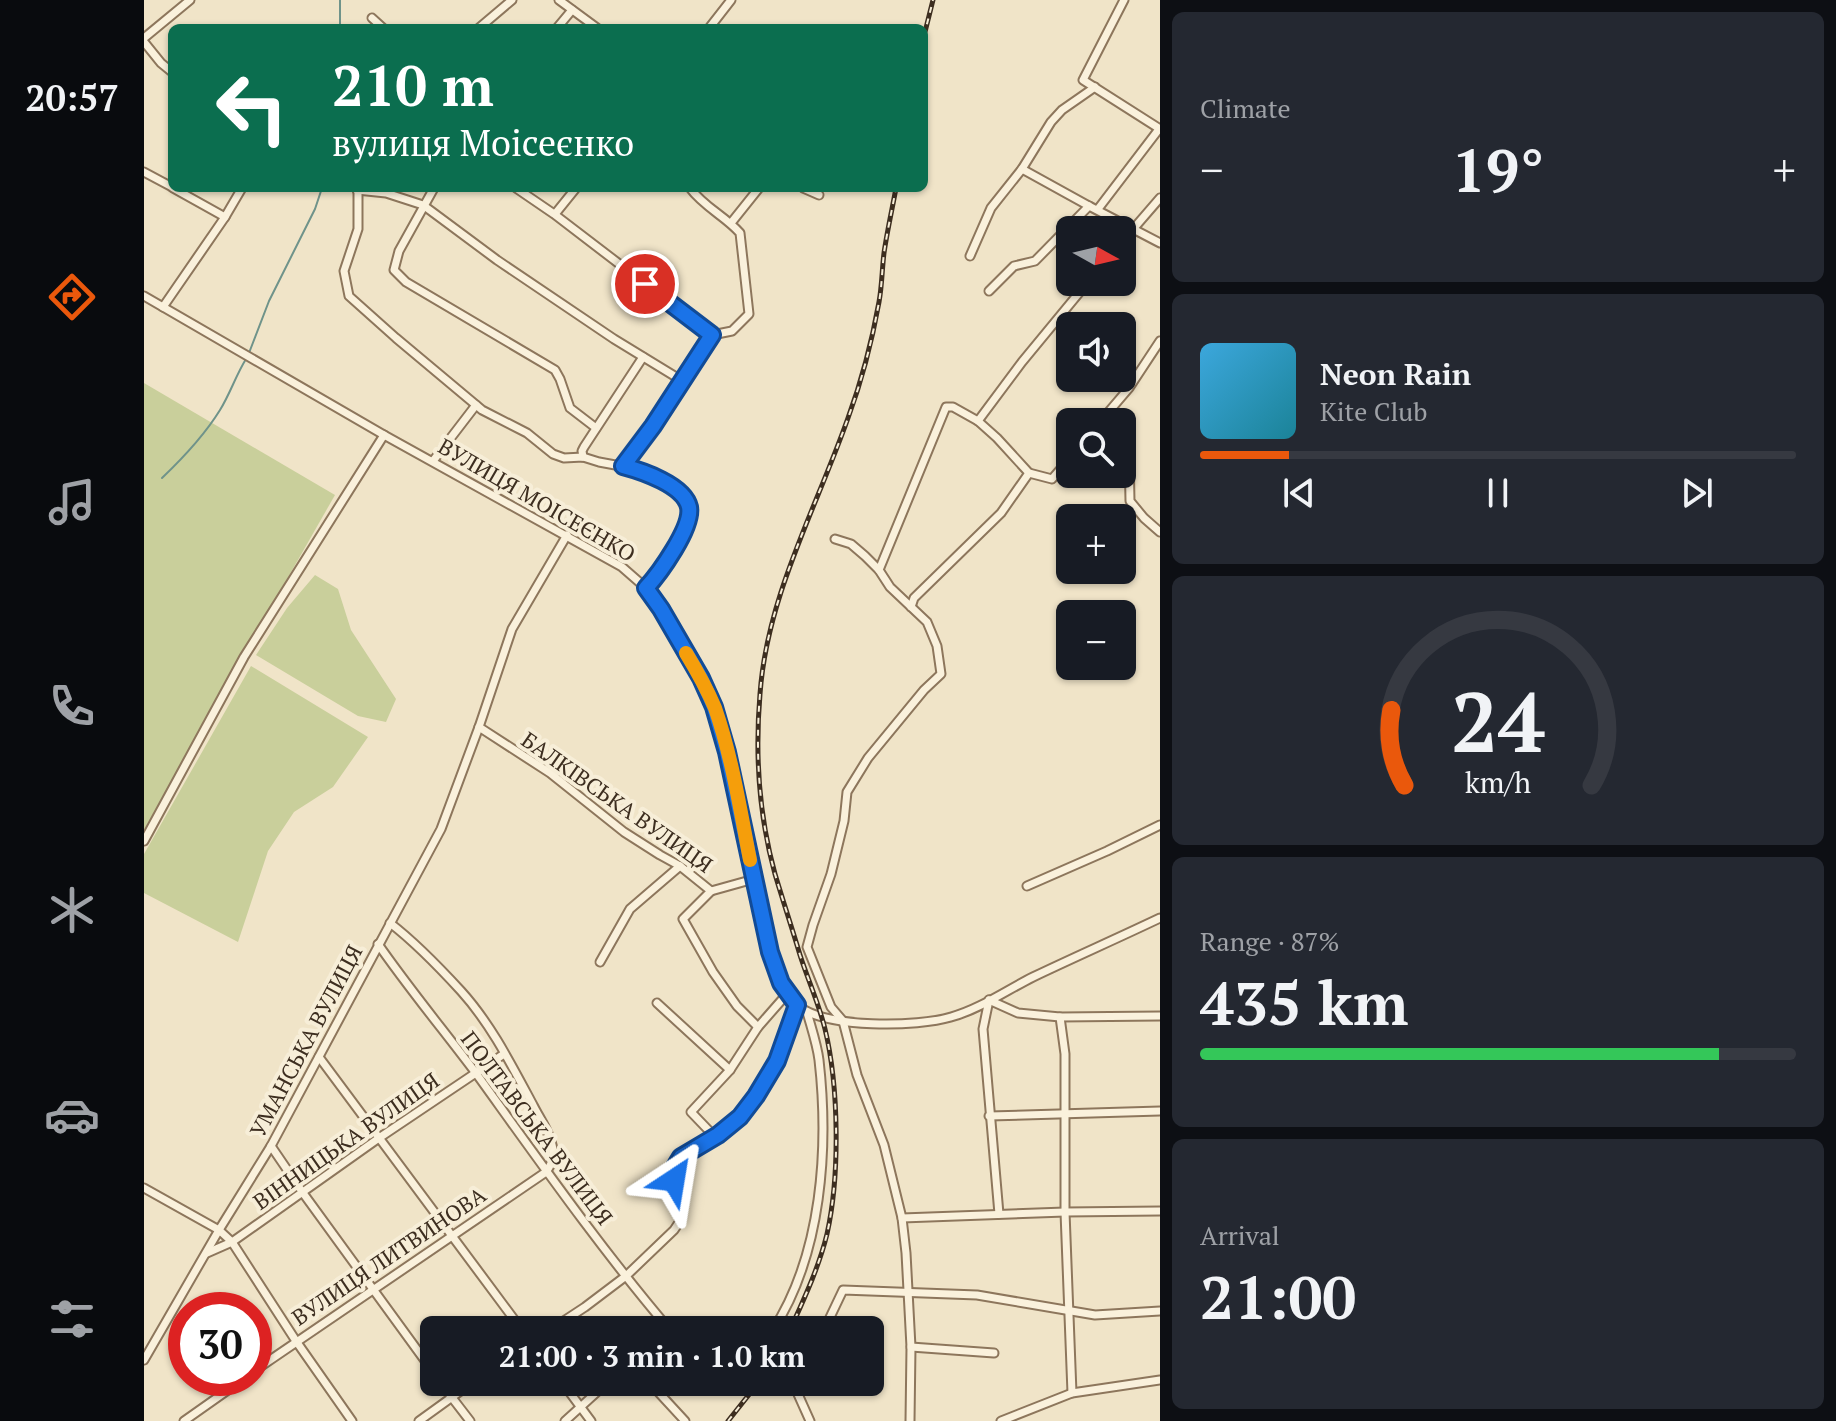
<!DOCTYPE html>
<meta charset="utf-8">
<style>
body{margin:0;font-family:"PT Serif",serif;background:#242831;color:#f1f3f6;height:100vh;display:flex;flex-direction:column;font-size:30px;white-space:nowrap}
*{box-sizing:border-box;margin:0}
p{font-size:26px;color:#9ea1a6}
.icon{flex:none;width:44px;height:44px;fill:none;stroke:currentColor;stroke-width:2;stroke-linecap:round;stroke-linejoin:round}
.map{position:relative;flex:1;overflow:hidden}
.drawer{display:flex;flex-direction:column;gap:12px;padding:12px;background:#0d0f14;width:676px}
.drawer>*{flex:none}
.top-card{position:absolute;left:24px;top:24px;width:760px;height:168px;border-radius:12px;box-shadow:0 2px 6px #0004;background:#0b6e4f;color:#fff;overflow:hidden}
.needle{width:52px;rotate:98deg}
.controls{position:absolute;left:912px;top:216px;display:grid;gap:16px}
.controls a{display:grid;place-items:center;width:80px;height:80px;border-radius:12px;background:#171b24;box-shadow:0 2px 6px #0004;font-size:40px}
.speed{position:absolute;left:24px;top:1292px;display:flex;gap:16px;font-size:40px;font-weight:700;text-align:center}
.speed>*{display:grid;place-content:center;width:104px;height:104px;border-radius:50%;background:#171b24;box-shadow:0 2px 6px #0004;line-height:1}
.speed .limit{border:12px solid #d22;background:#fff;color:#111}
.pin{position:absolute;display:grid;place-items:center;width:68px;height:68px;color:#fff;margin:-34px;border:4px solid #fff;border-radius:50%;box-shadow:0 2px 8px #0007}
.me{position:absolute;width:88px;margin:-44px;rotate:33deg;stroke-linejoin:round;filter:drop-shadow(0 0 6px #0008)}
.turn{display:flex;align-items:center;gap:28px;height:168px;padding:0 32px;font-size:36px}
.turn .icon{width:104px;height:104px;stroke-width:2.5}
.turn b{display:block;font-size:56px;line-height:68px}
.big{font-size:60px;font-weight:700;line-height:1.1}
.drawer .widget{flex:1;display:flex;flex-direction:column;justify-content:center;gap:12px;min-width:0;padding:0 28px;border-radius:12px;background:#242831}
.drawer .dial{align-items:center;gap:0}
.dial svg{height:208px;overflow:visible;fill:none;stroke:#363941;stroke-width:7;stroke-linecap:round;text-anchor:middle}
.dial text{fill:#f1f3f6;stroke:none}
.song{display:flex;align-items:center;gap:24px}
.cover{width:96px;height:96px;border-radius:12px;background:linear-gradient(135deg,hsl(200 70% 55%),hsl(190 70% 35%))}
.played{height:8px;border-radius:4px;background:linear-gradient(90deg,#ea580c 15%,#363941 15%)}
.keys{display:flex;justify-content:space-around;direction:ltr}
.heat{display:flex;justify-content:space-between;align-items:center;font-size:44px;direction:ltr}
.charge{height:12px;border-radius:6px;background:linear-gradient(90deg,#34c759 87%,#363941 0)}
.trip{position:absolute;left:276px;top:1316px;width:464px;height:80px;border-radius:12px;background:#171b24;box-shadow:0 2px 6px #0004;font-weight:700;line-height:80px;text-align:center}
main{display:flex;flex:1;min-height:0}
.tab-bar{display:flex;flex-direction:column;width:144px;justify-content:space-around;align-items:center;background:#090b0e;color:#9ea1a6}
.tab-bar .icon{width:56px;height:56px}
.tab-bar .active{color:#ea580c}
.tab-bar b{font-size:36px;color:#f1f3f6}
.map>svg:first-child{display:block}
.green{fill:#c9cf9b}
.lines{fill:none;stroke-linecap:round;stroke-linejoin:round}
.stream{stroke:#6f938a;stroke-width:2}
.minor-casing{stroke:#8d765c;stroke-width:11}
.minor{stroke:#faf1dc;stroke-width:7}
.rail-casing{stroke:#3d2e20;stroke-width:5}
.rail{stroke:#f7eed8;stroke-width:2;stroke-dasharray:6;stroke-linecap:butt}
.route-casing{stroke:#114b97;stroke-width:20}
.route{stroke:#1a73e8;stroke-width:14}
.slow{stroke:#f59e0b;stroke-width:14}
.labels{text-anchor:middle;stroke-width:8;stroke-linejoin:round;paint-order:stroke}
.street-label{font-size:22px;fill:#3d2e20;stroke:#f7eed8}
</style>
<main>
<nav class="tab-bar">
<b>20:57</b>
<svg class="icon active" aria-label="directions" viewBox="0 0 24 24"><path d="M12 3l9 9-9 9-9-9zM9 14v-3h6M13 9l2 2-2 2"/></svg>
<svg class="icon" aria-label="music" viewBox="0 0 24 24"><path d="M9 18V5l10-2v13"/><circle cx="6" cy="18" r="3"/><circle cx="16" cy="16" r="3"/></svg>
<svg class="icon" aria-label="phone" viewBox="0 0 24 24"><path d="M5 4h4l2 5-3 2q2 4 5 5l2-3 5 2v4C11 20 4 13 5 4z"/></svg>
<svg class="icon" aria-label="climate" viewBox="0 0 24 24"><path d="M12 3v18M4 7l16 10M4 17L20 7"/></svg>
<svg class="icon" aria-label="car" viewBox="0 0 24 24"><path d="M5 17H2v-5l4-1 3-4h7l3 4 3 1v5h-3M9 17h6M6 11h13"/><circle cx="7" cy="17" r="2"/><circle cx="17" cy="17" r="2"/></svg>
<svg class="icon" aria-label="filters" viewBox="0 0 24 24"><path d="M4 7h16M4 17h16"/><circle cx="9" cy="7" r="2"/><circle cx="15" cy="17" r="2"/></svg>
</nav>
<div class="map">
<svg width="1016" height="1421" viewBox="0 0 1016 1421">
<rect width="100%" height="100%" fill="#f0e4c8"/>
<g class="green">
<polygon points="0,383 191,495 0,830"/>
<polygon points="171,575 194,589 207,630 252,699 242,722 214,716 112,655 143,608"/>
<polygon points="107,666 224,737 189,787 150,812 124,851 94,942 0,893 0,854"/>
</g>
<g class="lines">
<g class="stream">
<polyline points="196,28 196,0"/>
<polyline points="105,353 125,301 171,209 178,188"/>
<path d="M18,478c22,-21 42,-42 58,-68 10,-16 16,-35 26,-51"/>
</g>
<g class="minor-casing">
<g id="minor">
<polyline points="415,0 453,28"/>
<polyline points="980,0 939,80 1016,129"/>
<polyline points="228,18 239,28"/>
<polyline points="566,27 587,0"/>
<polyline points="335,28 368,0"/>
<polyline points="413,28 428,10"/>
<polyline points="0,38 46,0"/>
<polyline points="0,42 17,63 28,72"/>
<polyline points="878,169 945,206 1016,243"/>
<polyline points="0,172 28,187"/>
<polyline points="29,188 81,217"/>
<polyline points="214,188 214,229 200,271 205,296 252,338 338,410 383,433 409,454 420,458 439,457 455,462 493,469 506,474 525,485 536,493 542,501 546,510 544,521 524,561 502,588"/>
<polyline points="290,188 255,251 250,270 262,282 411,370 416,379 426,408 452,428"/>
<polyline points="372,188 410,214 568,335"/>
<path d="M546,188c14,19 35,28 50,45l9,81 -17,17 -20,4"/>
<polyline points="659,188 675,195"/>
<polyline points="213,190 242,193 279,205 353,260 470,339 537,380"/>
<polyline points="954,209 1015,129"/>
<polyline points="411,214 432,188"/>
<polyline points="587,223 615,188"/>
<polyline points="978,242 1016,198"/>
<polyline points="826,256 847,208 878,169 907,122 918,110 951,87"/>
<polyline points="845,291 870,266 891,261 945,206"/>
<path d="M0,296l240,139 238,132 24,21 15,21 40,69 13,29 13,45 43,200c5,19 11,40 27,53 28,24 121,22 154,12 29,-8 56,-27 82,-40 42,-20 85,-39 127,-59"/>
<polyline points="19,307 81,217 98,188"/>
<polyline points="834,421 878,362 944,282"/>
<polyline points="956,422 985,388 1016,341"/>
<polyline points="978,432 981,436 985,451 986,501 1000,518 1016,532"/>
<polyline points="439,457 438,451 440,447 499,357"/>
<polyline points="289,461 332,405"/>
<polyline points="479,466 509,426 568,335"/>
<polyline points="691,539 707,544 721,556 735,570 746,587 783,622 793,646 797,674 780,690 724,758 703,792 700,821 687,874 669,925 663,947 687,1007 699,1021 713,1075 740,1145 758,1218 762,1253 767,1347 766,1421"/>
<polyline points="735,570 802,407 809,407 834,421 853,438 885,473 908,479 926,458"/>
<polyline points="767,607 770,598 857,513 885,473"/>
<polyline points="335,727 406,773 480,832 516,855 536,866 567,891 539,919 569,972 593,1006 614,1027"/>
<polyline points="0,841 100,657 240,435"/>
<polyline points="883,886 963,851 1016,825"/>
<polyline points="567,891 610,879"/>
<path d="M234,944c32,46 67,88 100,132 62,86 123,173 192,254"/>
<polyline points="456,962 486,909 536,866"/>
<polyline points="845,1000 839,1029 855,1214"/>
<polyline points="845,1000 874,1013 916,1017 1016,1016"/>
<polyline points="513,1003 586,1070"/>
<polyline points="916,1017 921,1054 921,1212 928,1393"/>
<polyline points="175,1057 378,1330"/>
<polyline points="845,1116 1016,1111"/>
<polyline points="571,1137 547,1112 586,1070 614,1027 643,994"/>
<polyline points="127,1146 159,1193 290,1373"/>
<polyline points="0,1188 75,1230 88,1242 152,1341 208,1421"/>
<polyline points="758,1218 921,1212 1016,1211"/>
<polyline points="63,1253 88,1242 235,1138 360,1054"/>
<polyline points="406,1330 441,1307 482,1276 530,1230 536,1221 538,1212 530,1180 531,1167 537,1157 574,1135 596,1117 612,1096 633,1061 653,1005"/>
<path d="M629,1330c49,-76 56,-182 46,-270 -2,-16 -8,-33 -12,-48"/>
<polyline points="680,1330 699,1290 833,1295 951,1315 1016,1311"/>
<polyline points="767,1347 850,1353"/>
<polyline points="0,1360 75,1230 127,1146 297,829 335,727 368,629 423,535"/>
<path d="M110,1371l292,-199c5,-7 9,-14 7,-22 -2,-16 -13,-31 -20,-45 -21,-39 -42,-81 -72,-114 -22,-24 -45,-48 -71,-68"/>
<polyline points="296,1382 326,1421"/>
<polyline points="418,1382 447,1421"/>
<polyline points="505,1382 541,1421"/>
<polyline points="657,1382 653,1392 666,1421"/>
<polyline points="40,1421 101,1378"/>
<polyline points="275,1421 329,1382"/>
<polyline points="421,1421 464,1382"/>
<polyline points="857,1421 928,1393 1016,1380"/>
</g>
</g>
<use href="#minor" class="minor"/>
<g class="rail-casing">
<g id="rail">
<polyline points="780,36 789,0"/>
<path d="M646,1330c14,-31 29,-63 37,-96 13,-58 12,-147 -2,-205 -6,-25 -17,-49 -25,-74 -8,-27 -17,-54 -25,-81 -16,-58 -20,-121 -15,-180 7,-98 56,-185 88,-276 14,-38 24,-77 31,-116 3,-16 3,-33 5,-49 3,-21 8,-43 12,-65"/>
<polyline points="584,1421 615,1382"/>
</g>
</g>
<use href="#rail" class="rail"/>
</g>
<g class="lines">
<g class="route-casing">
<path id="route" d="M501,284l67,51 -59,91 -30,40c19,5 61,19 66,41 4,20 -30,67 -43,81l15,21 40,69 13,29 13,45 43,200 11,31 16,22 -20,56 -21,35 -16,21 -22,18 -37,22 -6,10 -1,13"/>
</g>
<use href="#route" class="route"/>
<path class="slow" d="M542,653c11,18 21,36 29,55 17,49 25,101 35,152"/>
</g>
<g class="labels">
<g class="street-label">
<text transform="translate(393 500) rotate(30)" y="8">ВУЛИЦЯ МОІСЕЄНКО</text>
<text transform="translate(473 802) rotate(35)" y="8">БАЛКІВСЬКА ВУЛИЦЯ</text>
<text transform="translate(162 1041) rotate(-62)" y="8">УМАНСЬКА ВУЛИЦЯ</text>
<text transform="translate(393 1128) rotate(53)" y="8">ПОЛТАВСЬКА ВУЛИЦЯ</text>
<text transform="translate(202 1141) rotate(-35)" y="8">ВІННИЦЬКА ВУЛИЦЯ</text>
<text transform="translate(245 1256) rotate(-34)" y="8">ВУЛИЦЯ ЛИТВИНОВА</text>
</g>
</g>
</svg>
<div class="controls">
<a><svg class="needle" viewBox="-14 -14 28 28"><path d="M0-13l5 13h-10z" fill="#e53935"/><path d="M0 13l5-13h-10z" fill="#9ea1a6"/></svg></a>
<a><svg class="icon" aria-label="sound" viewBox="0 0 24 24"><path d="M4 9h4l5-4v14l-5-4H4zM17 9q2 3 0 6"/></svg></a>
<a><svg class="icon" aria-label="search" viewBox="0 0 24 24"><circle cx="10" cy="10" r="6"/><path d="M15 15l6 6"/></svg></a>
<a>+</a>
<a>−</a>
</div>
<div class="speed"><div class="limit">30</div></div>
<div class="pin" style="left:501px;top:284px;background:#d93025"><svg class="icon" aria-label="arrive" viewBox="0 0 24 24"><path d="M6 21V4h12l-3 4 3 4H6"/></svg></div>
<svg class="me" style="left:530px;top:1180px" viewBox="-20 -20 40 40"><path d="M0-17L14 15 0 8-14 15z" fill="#1a73e8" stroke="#fff" stroke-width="4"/></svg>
<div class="trip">21:00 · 3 min · 1.0 km</div>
<div class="top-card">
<div class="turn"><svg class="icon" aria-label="left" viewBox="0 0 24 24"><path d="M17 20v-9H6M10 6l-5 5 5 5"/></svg><div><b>210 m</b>вулиця Моісеєнко</div></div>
</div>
</div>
<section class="drawer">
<div class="widget"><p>Climate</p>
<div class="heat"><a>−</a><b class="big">19°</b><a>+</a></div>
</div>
<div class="widget">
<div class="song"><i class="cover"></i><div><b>Neon Rain</b><p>Kite Club</p></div></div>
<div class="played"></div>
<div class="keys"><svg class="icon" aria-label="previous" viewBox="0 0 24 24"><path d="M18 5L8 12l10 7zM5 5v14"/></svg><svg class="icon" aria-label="pause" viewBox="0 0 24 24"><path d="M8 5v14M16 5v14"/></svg><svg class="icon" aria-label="next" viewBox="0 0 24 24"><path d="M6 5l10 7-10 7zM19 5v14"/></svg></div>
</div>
<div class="widget dial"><svg viewBox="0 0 100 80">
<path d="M14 69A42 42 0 1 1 86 69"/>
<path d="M14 69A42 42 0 0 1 9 40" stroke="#ea580c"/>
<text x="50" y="56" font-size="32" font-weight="700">24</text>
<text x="50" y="72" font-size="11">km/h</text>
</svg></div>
<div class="widget"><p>Range · 87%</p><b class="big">435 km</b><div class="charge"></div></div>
<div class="widget"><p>Arrival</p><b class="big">21:00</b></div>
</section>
</main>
